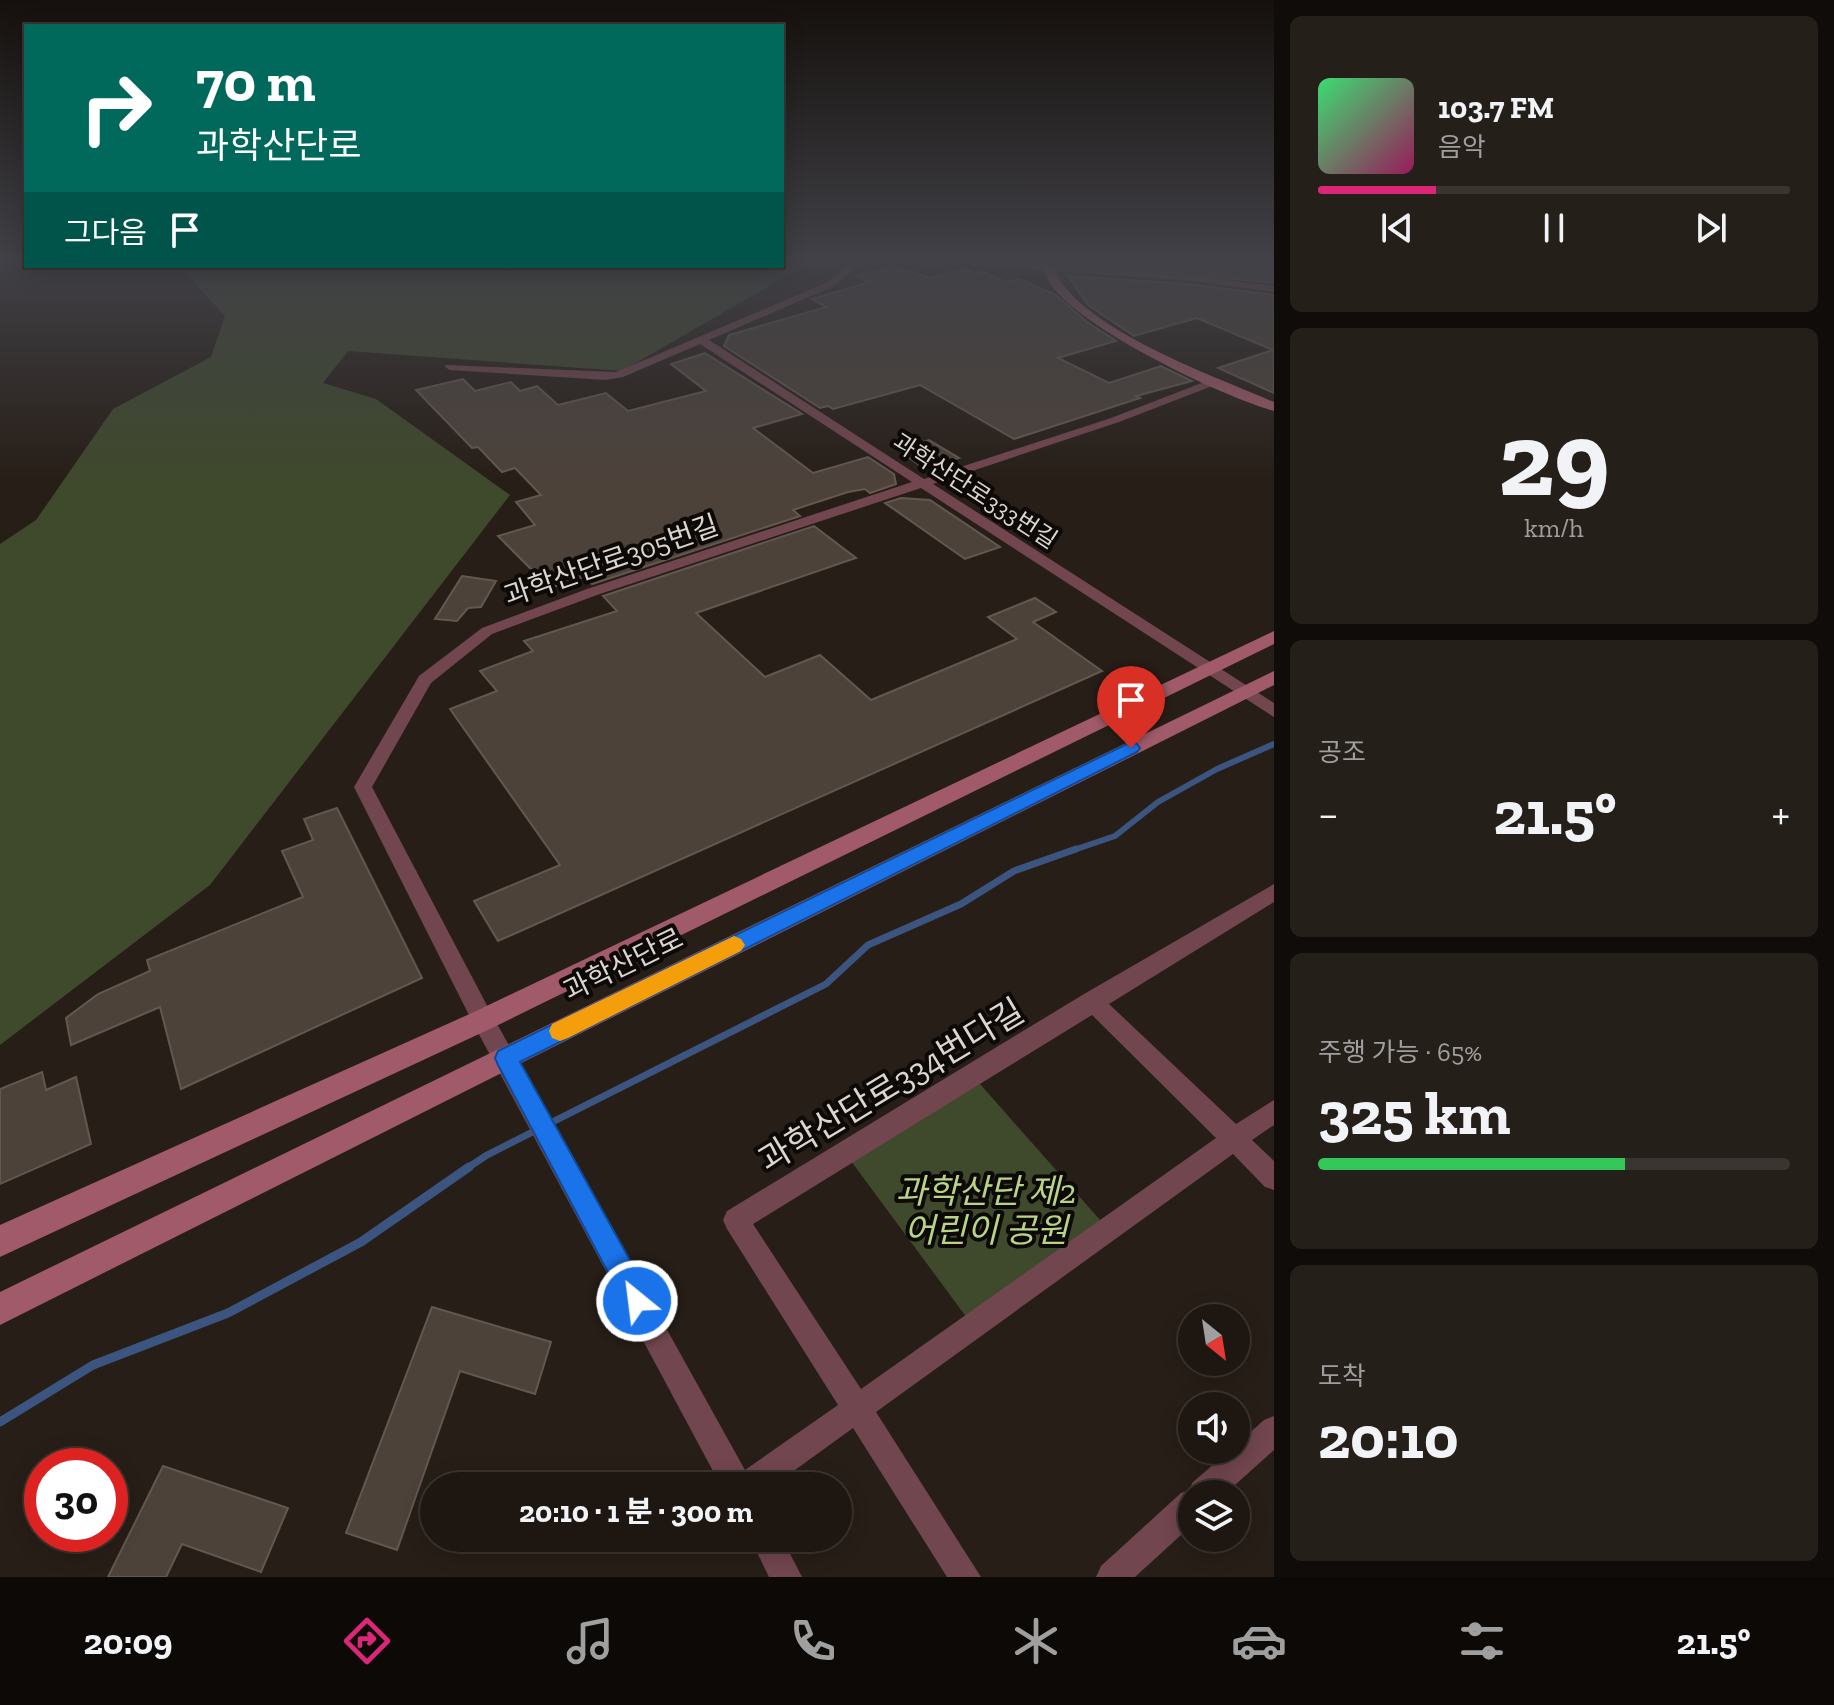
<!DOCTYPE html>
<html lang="ko">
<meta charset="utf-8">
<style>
body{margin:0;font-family:"Zilla Slab","Noto Sans KR",serif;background:#251f1a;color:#f1f3f6;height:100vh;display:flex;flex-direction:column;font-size:30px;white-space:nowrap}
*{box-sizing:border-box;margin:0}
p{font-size:26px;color:#a09f9f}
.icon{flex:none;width:44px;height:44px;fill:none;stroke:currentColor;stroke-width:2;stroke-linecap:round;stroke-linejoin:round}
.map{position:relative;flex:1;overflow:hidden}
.details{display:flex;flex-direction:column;gap:16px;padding:16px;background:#100c09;width:560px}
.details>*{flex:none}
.hud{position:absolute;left:24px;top:24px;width:760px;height:244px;border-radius:0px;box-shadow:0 4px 20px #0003,0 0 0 2px #3b3531;background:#00695c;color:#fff;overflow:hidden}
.needle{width:52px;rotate:150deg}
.tools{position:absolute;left:1178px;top:1304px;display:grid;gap:16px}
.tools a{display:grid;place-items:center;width:72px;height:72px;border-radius:50%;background:#1d1611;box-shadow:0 4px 20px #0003,0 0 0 2px #3b3531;font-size:40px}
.speed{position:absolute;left:24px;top:1448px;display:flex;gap:16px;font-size:40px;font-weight:700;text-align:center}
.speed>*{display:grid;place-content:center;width:104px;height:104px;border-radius:50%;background:#1d1611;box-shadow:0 4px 20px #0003,0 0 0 2px #3b3531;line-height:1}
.speed .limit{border:12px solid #d22;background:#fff;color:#111}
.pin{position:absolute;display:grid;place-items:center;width:68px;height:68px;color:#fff;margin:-82px -34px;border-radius:50% 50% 50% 0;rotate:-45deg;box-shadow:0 0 8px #0007}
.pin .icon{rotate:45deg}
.me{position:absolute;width:88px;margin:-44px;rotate:331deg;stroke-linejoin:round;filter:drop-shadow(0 0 6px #0008)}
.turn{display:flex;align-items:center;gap:28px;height:168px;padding:0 40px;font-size:36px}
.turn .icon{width:104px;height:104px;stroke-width:2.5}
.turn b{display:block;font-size:56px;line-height:68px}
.then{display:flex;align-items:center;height:76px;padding:0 40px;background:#0003;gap:16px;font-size:30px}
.big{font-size:60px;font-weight:700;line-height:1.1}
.details .tile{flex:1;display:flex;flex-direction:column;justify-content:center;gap:12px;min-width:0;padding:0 28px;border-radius:12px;background:#251f1a}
.details .dial{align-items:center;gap:0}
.dial b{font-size:104px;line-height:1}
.song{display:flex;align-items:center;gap:24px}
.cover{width:96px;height:96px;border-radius:12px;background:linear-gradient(135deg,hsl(140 70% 55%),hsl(330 70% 35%))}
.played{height:8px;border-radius:4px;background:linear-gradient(90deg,#db2777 25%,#3b3531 25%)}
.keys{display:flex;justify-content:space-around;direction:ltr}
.heat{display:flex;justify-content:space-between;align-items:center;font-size:44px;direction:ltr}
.charge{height:12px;border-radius:6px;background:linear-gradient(90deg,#34c759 65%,#3b3531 0)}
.trip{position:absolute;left:420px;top:1472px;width:432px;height:80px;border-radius:40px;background:#1d1611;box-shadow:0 4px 20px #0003,0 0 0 2px #3b3531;font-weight:700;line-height:80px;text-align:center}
.menu{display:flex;height:128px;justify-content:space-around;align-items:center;background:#0c0907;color:#a09f9f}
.menu .icon{width:56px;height:56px}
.menu .current{color:#db2777}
.menu b{font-size:36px;color:#f1f3f6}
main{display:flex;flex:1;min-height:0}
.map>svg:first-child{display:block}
.green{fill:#3f492c}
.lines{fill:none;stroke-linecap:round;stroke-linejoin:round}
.stream-far2{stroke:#3b5580;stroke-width:6}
.stream-far1{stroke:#3b5580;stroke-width:7}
.stream{stroke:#3b5580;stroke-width:9}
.building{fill:#4c423a;stroke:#625850;stroke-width:2}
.minor{fill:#72464f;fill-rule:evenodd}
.secondary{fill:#a05a69;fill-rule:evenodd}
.route{fill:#1a73e8;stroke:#114b97;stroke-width:2}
.slow{fill:#f59e0b}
.labels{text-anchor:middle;stroke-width:8;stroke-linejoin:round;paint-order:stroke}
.far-street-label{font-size:24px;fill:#dbd5d0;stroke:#0d0906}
.street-label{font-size:28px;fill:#dbd5d0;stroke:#0d0906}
.near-street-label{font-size:34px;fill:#dbd5d0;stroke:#0d0906}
.near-park-label{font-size:34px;font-style:italic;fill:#b8d484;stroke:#0d0906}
</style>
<main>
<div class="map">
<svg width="1274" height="1577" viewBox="0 0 1274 1577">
<rect width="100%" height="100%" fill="#271e17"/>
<g class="green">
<polygon points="782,260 814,260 622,371 348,351 323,383 376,399 510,495 210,885 0,1045 0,544 36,520 113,409 211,357 225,316 179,266 782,266"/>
<polygon points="973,1076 1108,1229 973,1326 845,1153"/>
</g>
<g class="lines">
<polyline class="stream-far2" points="1071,851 1115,836 1158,802 1217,769 1274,744"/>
<polyline class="stream-far1" points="466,1169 487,1155 826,984 868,945 961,904 1014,871 1076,849"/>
<polyline class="stream" points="0,1422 93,1365 228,1313 361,1242 469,1167"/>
</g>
<g class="building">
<polygon points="1068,260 1248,260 1253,269 1267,260 1274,260 1274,283 1068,263"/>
<polygon points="896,267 929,278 966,269 975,273 983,272 1006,282 1019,279 1056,295 1087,322 1116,341 1058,358 1109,383 1161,366 1192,381 1136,396 1140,398 1014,439 920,385 833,409 828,406 820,408 724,346 729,335 826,307 812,299 870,282 856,276"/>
<polygon points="1068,276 1190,284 1274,295 1274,393 1218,368 1273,350 1197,318 1134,336 1088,305"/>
<polygon points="705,353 802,414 753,428 813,473 868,457 894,474 896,484 870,493 865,489 848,492 793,510 800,516 592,584 584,577 550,588 498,536 535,525 516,502 541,495 515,468 502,472 478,447 472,448 416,390 463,379 475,391 511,382 520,391 537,386 558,405 606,393 628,411 706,391 671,364"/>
<polygon points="929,440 959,458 935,465 918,464 898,450"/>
<polygon points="901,498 930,500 1000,547 965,559 885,503"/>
<polygon points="814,526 856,558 696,613 765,677 820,655 871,700 1017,639 988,617 1035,598 1056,612 1033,622 1102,671 498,941 474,901 560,865 450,709 497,691 480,671 533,651 524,641 617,611 603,596"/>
<polygon points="462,576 496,581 481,607 468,608 457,621 435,619"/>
<polygon points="337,808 422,978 181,1089 160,1007 71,1045 66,1018 98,994 150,971 147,960 303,897 282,851 313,840 304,819"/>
<polygon points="42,1072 46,1090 76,1077 91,1144 0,1184 0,1089"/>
<polygon points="432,1307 551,1342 535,1394 460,1371 397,1550 346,1533"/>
<polygon points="163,1466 288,1508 261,1572 182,1544 166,1577 108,1577"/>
</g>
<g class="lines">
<g class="minor">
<path d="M855,260h10l-33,27 -123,53 215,139 187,-61 101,-39h8v4l-101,39 -186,62 341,219v14l-353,-229 -324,107 -105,39 -61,49 -59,104 119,226 254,457 93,-65 -111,-176 -4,-9 4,-9 357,-217 190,-110v18l-165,102 127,120 38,-24v25l-22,15 22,21v29l-9,-3 -32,-33 -357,258 105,165h-34l-94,-149 -80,58h-52l-246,-459 -121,-240 65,-111 63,-48 105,-39 325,-107 -212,-138 -77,33 -17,3 -156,-10 -5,-3 1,-2 170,7 210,-89zM1092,1015l124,123 -355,251 -108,-165z"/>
<path d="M901,260c124,0 250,10 373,26v6l-84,-11z"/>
<polygon points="1274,1416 1274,1450 1225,1494 1192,1494 1192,1525 1135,1577 1096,1577 1101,1566 1181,1493 1190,1490 1192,1483 1230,1450 1236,1450 1236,1445 1264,1420"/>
<polygon points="750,1538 782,1538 802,1577 769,1577"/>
</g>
<g class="secondary">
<path d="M1040,260h11c3,7 6,16 10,22 39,54 153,94 213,120v9c-51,-14 -197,-84 -224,-128 -4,-7 -7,-15 -10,-23z"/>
<polygon points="1274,631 1274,644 492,1028 0,1257 0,1225 474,1012"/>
<polygon points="1274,671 1274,685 0,1325 0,1292"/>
</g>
</g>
<linearGradient id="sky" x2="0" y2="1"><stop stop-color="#15100d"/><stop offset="0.54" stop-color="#414147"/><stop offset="1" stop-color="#414147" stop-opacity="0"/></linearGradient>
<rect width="1274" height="481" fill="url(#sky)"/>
<polygon class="route" points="1131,742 1137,744 1140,748 1137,752 520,1062 647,1291 651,1301 647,1310 637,1314 628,1310 498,1065 495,1058 498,1051"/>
<polygon class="slow" points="734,936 741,939 745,945 741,951 568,1038 560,1041 552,1038 549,1031 552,1024"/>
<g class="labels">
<g class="far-street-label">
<text transform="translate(975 491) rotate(33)" y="8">과학산단로333번길</text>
</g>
<g class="street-label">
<text transform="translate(611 560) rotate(-19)" y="10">과학산단로305번길</text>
<text transform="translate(623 964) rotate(-26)" y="10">과학산단로</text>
</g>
<g class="near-street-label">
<text transform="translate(891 1085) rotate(-31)" y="12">과학산단로334번다길</text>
</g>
<g class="near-park-label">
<text x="986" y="1203">과학산단 제2<tspan x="986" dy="39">어린이 공원</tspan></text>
</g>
</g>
</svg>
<div class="tools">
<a><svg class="needle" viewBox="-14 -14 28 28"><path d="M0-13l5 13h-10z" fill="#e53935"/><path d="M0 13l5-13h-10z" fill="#a09f9f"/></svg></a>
<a><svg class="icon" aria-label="sound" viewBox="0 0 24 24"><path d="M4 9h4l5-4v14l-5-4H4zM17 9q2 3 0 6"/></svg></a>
<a><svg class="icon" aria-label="layers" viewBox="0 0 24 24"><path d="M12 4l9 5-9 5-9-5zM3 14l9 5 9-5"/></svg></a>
</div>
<div class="speed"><div class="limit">30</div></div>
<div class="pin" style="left:1131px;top:748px;background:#d93025"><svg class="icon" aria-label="arrive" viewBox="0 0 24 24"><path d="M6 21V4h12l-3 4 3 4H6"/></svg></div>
<svg class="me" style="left:637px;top:1301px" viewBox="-20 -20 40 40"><circle r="17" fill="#1a73e8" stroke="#fff" stroke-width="3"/><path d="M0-11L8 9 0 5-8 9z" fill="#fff"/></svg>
<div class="trip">20:10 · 1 분 · 300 m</div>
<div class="hud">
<div class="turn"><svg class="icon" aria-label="right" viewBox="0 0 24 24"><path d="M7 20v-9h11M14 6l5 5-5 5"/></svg><div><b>70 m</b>과학산단로</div></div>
<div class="then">그다음<svg class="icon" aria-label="arrive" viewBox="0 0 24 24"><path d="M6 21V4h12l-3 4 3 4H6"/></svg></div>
</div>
</div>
<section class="details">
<div class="tile">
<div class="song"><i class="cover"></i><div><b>103.7 FM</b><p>음악</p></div></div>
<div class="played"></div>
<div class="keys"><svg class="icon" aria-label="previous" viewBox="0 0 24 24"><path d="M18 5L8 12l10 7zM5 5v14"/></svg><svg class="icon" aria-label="pause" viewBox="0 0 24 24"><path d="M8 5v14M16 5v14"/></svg><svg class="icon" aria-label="next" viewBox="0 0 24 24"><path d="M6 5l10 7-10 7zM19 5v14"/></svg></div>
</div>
<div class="tile dial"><b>29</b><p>km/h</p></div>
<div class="tile"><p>공조</p>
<div class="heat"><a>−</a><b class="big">21.5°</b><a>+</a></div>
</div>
<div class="tile"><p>주행 가능 · 65%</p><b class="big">325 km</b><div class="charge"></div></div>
<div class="tile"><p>도착</p><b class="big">20:10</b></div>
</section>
</main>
<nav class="menu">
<b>20:09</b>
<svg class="icon current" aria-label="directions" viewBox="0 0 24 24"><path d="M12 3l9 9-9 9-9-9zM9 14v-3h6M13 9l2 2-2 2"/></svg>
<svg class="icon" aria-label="music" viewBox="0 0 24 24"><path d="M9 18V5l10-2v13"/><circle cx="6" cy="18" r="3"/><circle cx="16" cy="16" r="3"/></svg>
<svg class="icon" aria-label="phone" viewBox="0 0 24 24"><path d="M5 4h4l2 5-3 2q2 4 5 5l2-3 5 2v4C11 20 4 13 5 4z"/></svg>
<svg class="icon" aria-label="climate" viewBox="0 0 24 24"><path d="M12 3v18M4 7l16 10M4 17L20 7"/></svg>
<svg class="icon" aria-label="car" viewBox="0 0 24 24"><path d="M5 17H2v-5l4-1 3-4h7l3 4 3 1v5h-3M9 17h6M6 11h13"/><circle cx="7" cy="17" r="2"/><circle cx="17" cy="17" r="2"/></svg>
<svg class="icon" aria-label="filters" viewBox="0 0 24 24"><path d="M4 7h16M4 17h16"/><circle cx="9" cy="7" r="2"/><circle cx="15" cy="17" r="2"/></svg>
<b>21.5°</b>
</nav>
